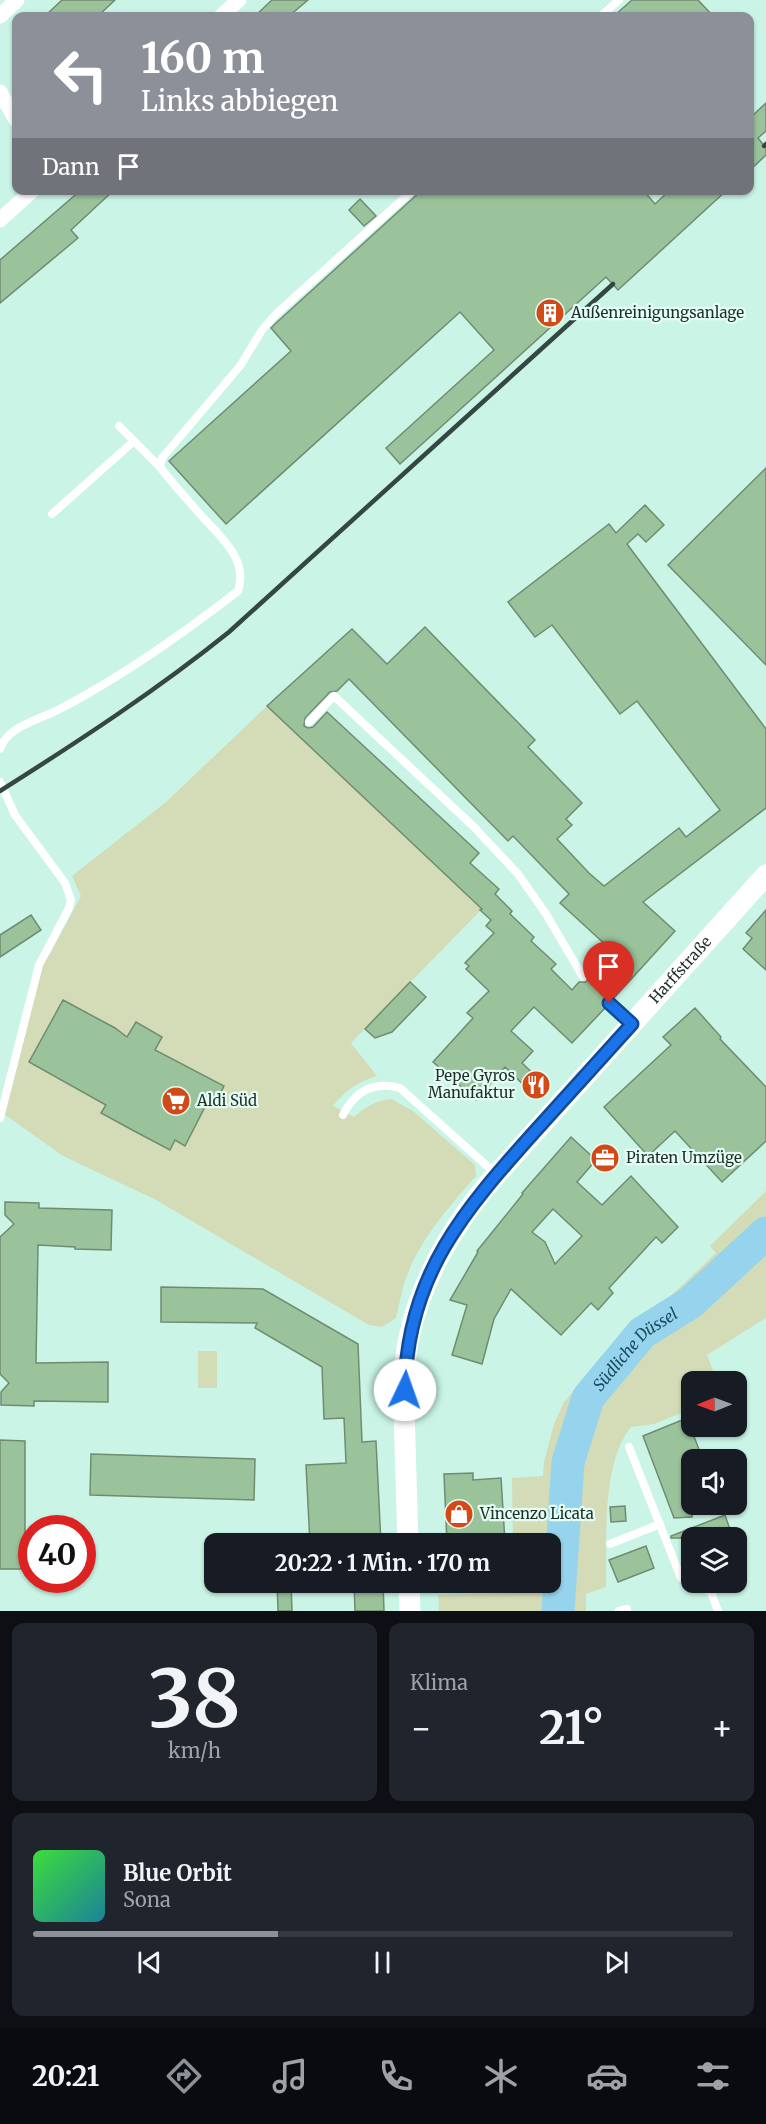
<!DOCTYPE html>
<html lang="de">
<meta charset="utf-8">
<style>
body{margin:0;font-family:Merriweather,serif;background:#20242c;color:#f1f3f6;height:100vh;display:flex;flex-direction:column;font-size:22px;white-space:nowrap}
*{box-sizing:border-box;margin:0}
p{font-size:20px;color:#9ea1a6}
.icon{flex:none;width:33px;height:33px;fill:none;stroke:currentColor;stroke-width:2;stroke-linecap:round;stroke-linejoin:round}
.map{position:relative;height:1611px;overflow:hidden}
.sheet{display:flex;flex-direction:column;gap:12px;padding:12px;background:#0d0f14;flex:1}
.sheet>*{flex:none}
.top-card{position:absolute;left:12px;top:12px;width:742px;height:183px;border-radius:12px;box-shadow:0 2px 4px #0004;background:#8c9099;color:#fff;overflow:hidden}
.needle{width:39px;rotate:269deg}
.tools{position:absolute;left:681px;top:1371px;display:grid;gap:12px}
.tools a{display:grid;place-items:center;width:66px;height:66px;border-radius:12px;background:#171b24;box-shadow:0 2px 4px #0004;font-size:30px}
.speed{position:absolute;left:18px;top:1515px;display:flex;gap:12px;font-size:30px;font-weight:700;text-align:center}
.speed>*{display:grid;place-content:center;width:78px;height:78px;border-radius:50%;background:#171b24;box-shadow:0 2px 4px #0004;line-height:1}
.speed .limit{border:9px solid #d22;background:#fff;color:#111}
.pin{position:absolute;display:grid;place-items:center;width:51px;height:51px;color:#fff;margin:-62px -26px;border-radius:50% 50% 50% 0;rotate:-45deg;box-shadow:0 0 6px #0007}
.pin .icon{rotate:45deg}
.me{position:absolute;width:66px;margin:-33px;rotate:3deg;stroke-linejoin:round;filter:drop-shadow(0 0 4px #0008)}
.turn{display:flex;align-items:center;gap:21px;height:126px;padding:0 30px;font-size:27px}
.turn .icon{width:78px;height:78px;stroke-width:2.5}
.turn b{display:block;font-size:42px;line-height:51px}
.then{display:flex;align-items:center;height:57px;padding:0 30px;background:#0003;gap:12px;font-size:22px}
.big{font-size:45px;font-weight:700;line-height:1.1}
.sheet .widget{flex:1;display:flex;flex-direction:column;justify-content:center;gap:9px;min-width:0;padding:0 21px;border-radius:12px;background:#20242c}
.sheet .dial{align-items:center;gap:0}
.dial b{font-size:78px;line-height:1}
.song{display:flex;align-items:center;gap:18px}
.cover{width:72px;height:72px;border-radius:9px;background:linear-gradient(135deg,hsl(120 70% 55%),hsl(190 70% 35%))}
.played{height:6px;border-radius:3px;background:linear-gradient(90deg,#8c9099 35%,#363941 35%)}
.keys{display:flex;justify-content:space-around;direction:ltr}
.heat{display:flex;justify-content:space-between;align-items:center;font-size:33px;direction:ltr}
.sheet .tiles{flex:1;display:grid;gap:12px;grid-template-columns:1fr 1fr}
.widget:last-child{grid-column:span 2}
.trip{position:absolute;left:204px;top:1533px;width:357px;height:60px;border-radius:12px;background:#171b24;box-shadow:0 2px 4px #0004;font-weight:700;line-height:60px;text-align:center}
.tab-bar{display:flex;height:96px;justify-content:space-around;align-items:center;background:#090b0e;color:#9ea1a6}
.tab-bar .icon{width:42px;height:42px}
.tab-bar .active{color:#8c9099}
.tab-bar b{font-size:27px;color:#f1f3f6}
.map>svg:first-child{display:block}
.green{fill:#d3dbb7}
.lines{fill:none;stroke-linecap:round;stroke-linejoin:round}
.river{stroke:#96d4ed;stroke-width:33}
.building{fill:#9ac39b;stroke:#718b72;stroke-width:1.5;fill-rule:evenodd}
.lane{stroke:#fff;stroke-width:8}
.street{stroke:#fff;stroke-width:15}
.secondary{stroke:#fff;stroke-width:21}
.rail{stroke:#344741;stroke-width:4.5}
.route-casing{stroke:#114b97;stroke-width:15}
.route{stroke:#1a73e8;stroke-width:10}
.labels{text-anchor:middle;stroke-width:4.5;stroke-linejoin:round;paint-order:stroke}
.poi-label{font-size:15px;fill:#1d2d28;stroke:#e4fef4;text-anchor:start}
.street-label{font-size:15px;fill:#1d2d28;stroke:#e4fef4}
.water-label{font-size:16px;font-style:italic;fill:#184b5d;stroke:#e4fef4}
</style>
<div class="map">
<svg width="766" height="1611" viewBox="0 0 766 1611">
<rect width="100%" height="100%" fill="#caf5e6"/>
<g class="green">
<path d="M267,706l215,203 -131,134 26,33c-19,6 -32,14 -44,30l21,11c12,-11 22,-16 37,-18l22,12 62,54 1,11c-28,32 -57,64 -71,105 -4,12 -6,25 -9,37l-14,9 -13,-2 -213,-125 -93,-44 -59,-42 36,-147 10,-13 31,-58 -9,-20 94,-74z"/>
<path d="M766,1191v127l-59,37 10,26 -25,1 -1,27 -37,15 -23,3c-30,37 -24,113 -25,160l-20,7v17h-147l-1,-16 75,-2v-10l37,-1v-38l-37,-1 -1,-65 31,-2 1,-14 10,-38 10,-22 32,-35 120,-114 -6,-7z"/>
<rect x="198" y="1351" width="19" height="37"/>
</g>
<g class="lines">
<path class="river" id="s1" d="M558,1611l10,-149 20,-64 54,-65 48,-30 76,-70"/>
</g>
<g class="building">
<polygon points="62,0 115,0 98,16 45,16"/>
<polygon points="272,0 308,0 289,16 255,16"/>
<polygon points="632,0 698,0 713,16 614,16"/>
<polygon points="766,103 766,131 758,138 766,148 766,155 750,170 750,118"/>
<polygon points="81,190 114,190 71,230 78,238 0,303 0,260"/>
<polygon points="422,190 643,190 655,204 670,190 727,190 618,290 606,277 400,464 386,448 494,350 460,312 226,524 169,461 291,351 271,328 276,323"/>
<polygon points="360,199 376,216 364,226 349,210"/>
<polygon points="766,468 766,665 668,565"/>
<path d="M645,505l19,20 -18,17 -8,-8 -11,10 139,185v79l-123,94 32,29 -62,68 -3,-2 -5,2 -2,3 2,6 -33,35 -38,-36 -23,24 22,20 -11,12 20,19 -10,11 -27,-26 -29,33 -43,-38 40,-44 -6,-5 22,-22 -23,-22 3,-3 -4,-3 29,-30 -8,-7 5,-6 -11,-10 2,-1 -215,-203 85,-77 35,35 38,-37 110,113 -7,7 54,56 -16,16 6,6 -15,14 32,34 15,13 75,-58 7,9 34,-27 -83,-109 -17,13 -68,-89 -17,12 -27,-35 101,-78 7,9zM349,679l159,162 5,-5 56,58 -9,9 48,44 -21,26 2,5 -3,4h-7l-7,8 -21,-21 5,-5 -25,-23 3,-4 -24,-23 2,-3 -17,-17 4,-5 -29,-26 9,-10 -152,-141 -14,15 -5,1 -4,-2 1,-8 25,-26 7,-1z"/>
<polygon points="766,910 766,970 743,949 752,938 746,933"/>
<polygon points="31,915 41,930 0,957 0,935"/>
<polygon points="410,982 426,997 392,1032 375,1038 365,1029"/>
<polygon points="63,1000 115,1028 127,1037 136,1022 162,1037 155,1050 224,1086 214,1106 207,1103 185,1146 175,1140 170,1150 136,1132 101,1113 106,1105 29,1062"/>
<polygon points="695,1008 721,1037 720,1039 766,1087 766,1141 722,1182 675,1131 648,1156 604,1107 671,1045 663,1037"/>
<path d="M571,1137l25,23 -19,22 25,23 29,-29 47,51 -16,16 -6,-6 -47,51 4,5 -15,17 -7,-7 -30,32 -50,-46 -17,30 -12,45 -30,-9 15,-50 -17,-5 28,-48 -1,-1 46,-57 -1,-1zM553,1209l29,27 -27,28 -10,-22 -13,-10z"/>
<polygon points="5,1202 39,1203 39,1208 112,1210 111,1250 75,1249 75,1247 38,1245 36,1363 108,1362 108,1402 34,1401 34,1406 1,1405 1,1392 9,1383 0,1374 0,1237 14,1224 5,1215"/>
<polygon points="161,1287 263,1289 358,1344 362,1442 376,1441 381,1544 310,1544 306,1465 346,1463 344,1418 324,1419 322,1367 255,1328 257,1323 161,1322"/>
<polygon points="687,1418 703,1460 692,1460 692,1517 674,1518 643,1436"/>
<polygon points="0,1440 25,1441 25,1569 0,1569"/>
<polygon points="91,1454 255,1459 254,1500 90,1495"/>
<polygon points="473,1473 473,1480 501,1478 505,1542 447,1544 444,1474"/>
<polygon points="625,1506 626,1521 611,1522 610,1507"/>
<polygon points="725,1515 733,1538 671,1538 671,1536"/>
<polygon points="646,1546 654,1568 618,1582 609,1560"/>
<polygon points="277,1582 291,1582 292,1611 278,1611"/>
<polygon points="354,1582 383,1582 384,1611 355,1611"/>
</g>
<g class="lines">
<g class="lane">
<polyline points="601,16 619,0"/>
<polyline points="119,426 160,467"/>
<polyline points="52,514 134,441"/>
<polyline points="309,722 334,696 473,826 518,874 546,914 583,977"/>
<path d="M0,749c8,-23 38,-29 58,-39 64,-33 123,-75 180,-119 11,-33 -20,-56 -39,-78 -13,-15 -27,-30 -39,-46l2,-9 78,-92 22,-36 13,-15 138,-125"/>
<polyline points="0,782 15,815 65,883 71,900 69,908 39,965 0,1118"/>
<polyline points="609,1003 631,1023"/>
<path d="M343,1115c12,-24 31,-34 57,-27l96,86"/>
<polyline points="629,1447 681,1578 711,1592 718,1611"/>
<polyline points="610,1544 660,1524"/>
<polyline points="619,1611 627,1609"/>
</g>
<g class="street">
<polyline points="0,16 17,0"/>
<polyline points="221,16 239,0"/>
<polyline points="0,92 16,120"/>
<polyline points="0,220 33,190"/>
</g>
<g class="secondary">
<path id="s2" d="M408,1544c-1,-34 -2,-68 -3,-101 -1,-33 -3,-68 3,-101 13,-65 46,-119 89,-168l269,-299"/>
<polyline points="409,1582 410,1611"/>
</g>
<g class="rail">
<polyline points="764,146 766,144"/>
<path d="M0,791c79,-50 157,-101 229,-159l384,-348"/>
</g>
</g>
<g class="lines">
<g class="route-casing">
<path id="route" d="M405,1390c1,-114 60,-181 132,-261 32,-35 63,-70 95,-105l-23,-21"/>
</g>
<use href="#route" class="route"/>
</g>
<defs>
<g id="building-disc" transform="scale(1.5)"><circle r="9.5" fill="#d14a17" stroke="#e4fef4"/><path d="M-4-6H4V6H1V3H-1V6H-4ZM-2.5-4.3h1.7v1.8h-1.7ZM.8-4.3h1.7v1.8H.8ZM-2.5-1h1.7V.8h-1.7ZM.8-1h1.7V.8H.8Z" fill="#fff"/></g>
<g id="restaurant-disc" transform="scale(1.5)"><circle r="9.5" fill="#d14a17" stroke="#e4fef4"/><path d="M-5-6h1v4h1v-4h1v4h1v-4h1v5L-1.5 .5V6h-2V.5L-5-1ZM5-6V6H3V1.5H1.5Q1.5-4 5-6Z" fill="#fff"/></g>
<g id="supermarket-disc" transform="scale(1.5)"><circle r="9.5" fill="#d14a17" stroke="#e4fef4"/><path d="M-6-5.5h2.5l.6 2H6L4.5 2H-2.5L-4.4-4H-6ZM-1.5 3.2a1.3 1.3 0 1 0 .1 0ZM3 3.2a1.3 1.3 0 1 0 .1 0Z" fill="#fff"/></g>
<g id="office-disc" transform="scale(1.5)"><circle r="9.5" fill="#d14a17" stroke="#e4fef4"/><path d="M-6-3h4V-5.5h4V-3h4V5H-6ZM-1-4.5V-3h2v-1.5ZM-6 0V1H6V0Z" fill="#fff"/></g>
<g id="shop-disc" transform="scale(1.5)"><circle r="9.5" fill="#d14a17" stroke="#e4fef4"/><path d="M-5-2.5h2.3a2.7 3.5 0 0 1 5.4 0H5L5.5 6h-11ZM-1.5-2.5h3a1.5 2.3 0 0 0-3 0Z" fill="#fff"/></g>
</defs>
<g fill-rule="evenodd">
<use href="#building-disc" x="550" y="313"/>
<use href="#restaurant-disc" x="536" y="1085"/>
<use href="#supermarket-disc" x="176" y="1101"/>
<use href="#office-disc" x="605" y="1158"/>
<use href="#shop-disc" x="459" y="1514"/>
</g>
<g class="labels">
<g class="poi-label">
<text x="571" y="318">Außenreinigungsanlage</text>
<text x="515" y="1081" text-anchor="end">Pepe Gyros<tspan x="515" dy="17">Manufaktur</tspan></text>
<text x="197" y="1106">Aldi Süd</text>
<text x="626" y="1163">Piraten Umzüge</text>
<text x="480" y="1519">Vincenzo Licata</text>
</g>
<g class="street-label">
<text dy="5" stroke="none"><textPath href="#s2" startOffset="669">Harffstraße</textPath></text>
</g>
<g class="water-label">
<text dy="6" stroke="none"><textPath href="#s1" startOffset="285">Südliche Düssel</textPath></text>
</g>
</g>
</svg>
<div class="tools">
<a><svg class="needle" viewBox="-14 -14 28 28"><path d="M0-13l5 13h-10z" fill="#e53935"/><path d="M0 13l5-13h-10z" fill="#9ea1a6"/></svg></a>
<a><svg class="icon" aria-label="sound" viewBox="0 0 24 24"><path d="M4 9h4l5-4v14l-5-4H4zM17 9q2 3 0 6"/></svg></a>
<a><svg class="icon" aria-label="layers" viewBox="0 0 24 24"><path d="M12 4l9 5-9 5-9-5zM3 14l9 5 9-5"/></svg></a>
</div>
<div class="speed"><div class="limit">40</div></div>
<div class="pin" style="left:609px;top:1003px;background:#d93025"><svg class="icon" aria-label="arrive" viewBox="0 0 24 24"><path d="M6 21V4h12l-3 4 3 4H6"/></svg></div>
<svg class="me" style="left:405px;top:1390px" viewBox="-20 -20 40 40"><circle r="19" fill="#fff"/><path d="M0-13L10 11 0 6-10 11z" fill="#1a73e8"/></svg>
<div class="trip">20:22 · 1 Min. · 170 m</div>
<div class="top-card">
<div class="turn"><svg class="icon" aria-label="left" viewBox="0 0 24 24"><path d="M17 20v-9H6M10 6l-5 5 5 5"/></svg><div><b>160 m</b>Links abbiegen</div></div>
<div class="then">Dann<svg class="icon" aria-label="arrive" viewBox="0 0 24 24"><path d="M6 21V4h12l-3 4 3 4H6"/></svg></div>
</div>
</div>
<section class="sheet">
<div class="tiles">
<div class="widget dial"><b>38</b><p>km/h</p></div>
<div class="widget"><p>Klima</p>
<div class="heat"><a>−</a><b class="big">21°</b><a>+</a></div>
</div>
<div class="widget">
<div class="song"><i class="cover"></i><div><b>Blue Orbit</b><p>Sona</p></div></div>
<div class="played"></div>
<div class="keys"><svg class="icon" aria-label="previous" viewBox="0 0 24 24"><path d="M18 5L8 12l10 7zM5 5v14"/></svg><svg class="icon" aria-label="pause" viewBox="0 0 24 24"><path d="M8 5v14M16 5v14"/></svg><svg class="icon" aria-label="next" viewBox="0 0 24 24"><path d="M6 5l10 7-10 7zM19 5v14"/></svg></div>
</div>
</div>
</section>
<nav class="tab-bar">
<b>20:21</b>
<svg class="icon active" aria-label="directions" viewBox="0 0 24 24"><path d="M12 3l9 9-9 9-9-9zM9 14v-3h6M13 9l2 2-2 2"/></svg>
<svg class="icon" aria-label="music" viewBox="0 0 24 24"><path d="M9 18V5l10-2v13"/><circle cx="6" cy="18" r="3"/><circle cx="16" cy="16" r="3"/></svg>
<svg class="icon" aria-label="phone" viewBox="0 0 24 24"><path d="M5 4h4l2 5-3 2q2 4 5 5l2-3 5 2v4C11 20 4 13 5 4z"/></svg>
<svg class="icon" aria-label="climate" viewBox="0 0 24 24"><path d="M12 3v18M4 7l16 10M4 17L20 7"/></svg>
<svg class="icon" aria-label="car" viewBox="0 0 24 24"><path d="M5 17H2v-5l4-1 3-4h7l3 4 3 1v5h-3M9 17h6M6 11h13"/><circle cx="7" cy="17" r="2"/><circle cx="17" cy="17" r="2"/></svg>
<svg class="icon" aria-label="filters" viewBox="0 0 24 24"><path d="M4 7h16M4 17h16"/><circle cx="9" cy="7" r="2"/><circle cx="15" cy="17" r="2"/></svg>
</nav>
